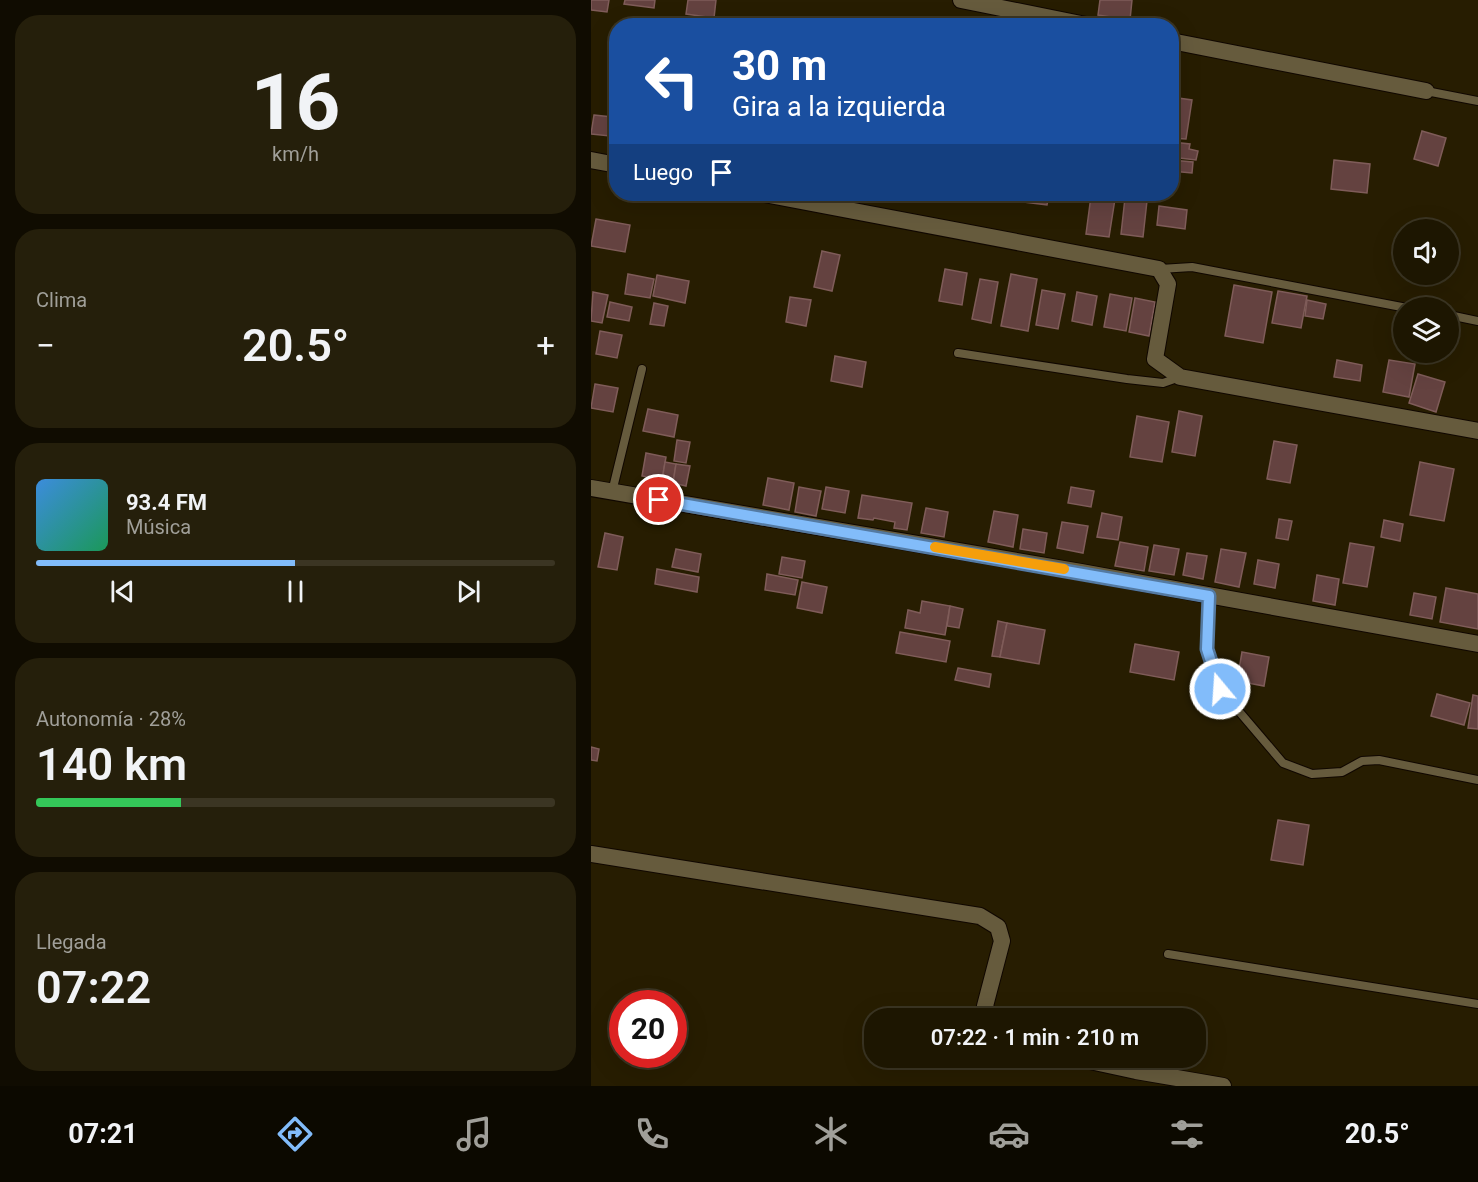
<!DOCTYPE html>
<html lang="es">
<meta charset="utf-8">
<style>
body{margin:0;font-family:Roboto,sans-serif;background:#251f0b;color:#f1f3f6;height:100vh;display:flex;flex-direction:column;font-size:22px;white-space:nowrap}
*{box-sizing:border-box;margin:0}
p{font-size:20px;color:#a09f99}
.icon{flex:none;width:33px;height:33px;fill:none;stroke:currentColor;stroke-width:2;stroke-linecap:round;stroke-linejoin:round}
.map{position:relative;flex:1;overflow:hidden}
.panel{display:flex;flex-direction:column;gap:15px;padding:15px;background:#100c01;width:591px}
.panel>*{flex:none}
.guide{position:absolute;left:18px;top:18px;width:570px;height:183px;border-radius:24px;box-shadow:0 6px 24px #0002,0 0 0 2px #3b3523;background:#1a4fa0;color:#fff;overflow:hidden}
.fabs{position:absolute;left:802px;top:219px;display:grid;gap:12px}
.fabs a{display:grid;place-items:center;width:66px;height:66px;border-radius:50%;background:#1d1601;box-shadow:0 6px 24px #0002,0 0 0 2px #3b3523;font-size:30px}
.speed{position:absolute;left:18px;top:990px;display:flex;gap:12px;font-size:30px;font-weight:700;text-align:center}
.speed>*{display:grid;place-content:center;width:78px;height:78px;border-radius:50%;background:#1d1601;box-shadow:0 6px 24px #0002,0 0 0 2px #3b3523;line-height:1}
.speed .limit{border:9px solid #d22;background:#fff;color:#111}
.pin{position:absolute;display:grid;place-items:center;width:51px;height:51px;color:#fff;margin:-26px;border:3px solid #fff;border-radius:50%;box-shadow:0 2px 6px #0007}
.me{position:absolute;width:66px;margin:-33px;rotate:342deg;stroke-linejoin:round;filter:drop-shadow(0 0 4px #0008)}
.turn{display:flex;align-items:center;gap:21px;height:126px;padding:0 24px;font-size:27px}
.turn .icon{width:78px;height:78px;stroke-width:2.5}
.turn b{display:block;font-size:42px;line-height:51px}
.then{display:flex;align-items:center;height:57px;padding:0 24px;background:#0003;gap:12px;font-size:22px}
.big{font-size:45px;font-weight:600;line-height:1.1}
.panel .tile{flex:1;display:flex;flex-direction:column;justify-content:center;gap:9px;min-width:0;padding:0 21px;border-radius:24px;background:#251f0b}
.panel .dial{align-items:center;gap:0}
.dial b{font-size:78px;line-height:1}
.song{display:flex;align-items:center;gap:18px}
.cover{width:72px;height:72px;border-radius:9px;background:linear-gradient(135deg,hsl(210 70% 55%),hsl(150 70% 35%))}
.played{height:6px;border-radius:3px;background:linear-gradient(90deg,#82bcfa 50%,#3b3523 50%)}
.keys{display:flex;justify-content:space-around;direction:ltr}
.heat{display:flex;justify-content:space-between;align-items:center;font-size:33px;direction:ltr}
.charge{height:9px;border-radius:4px;background:linear-gradient(90deg,#34c759 28%,#3b3523 0)}
.trip{position:absolute;left:273px;top:1008px;width:342px;height:60px;border-radius:24px;background:#1d1601;box-shadow:0 6px 24px #0002,0 0 0 2px #3b3523;font-weight:600;line-height:60px;text-align:center}
.tabs{display:flex;height:96px;justify-content:space-around;align-items:center;background:#0c0900;color:#a09f99}
.tabs .icon{width:42px;height:42px}
.tabs .on{color:#82bcfa}
.tabs b{font-size:27px;color:#f1f3f6}
main{display:flex;flex:1;min-height:0}
.map>svg:first-child{display:block}
.building{fill:#644240;stroke:#7f5c59;stroke-width:1.5}
.lines{fill:none;stroke-linecap:round;stroke-linejoin:round}
.service-casing{stroke:#100700;stroke-width:10}
.minor-casing{stroke:#100700;stroke-width:18}
.service{stroke:#665b3d;stroke-width:8}
.minor{stroke:#665b3d;stroke-width:16}
.route-casing{stroke:#547aa2;stroke-width:15}
.route{stroke:#82bcfa;stroke-width:10}
.slow{stroke:#f59e0b;stroke-width:10}
</style>
<main>
<section class="panel">
<div class="tile dial"><b>16</b><p>km/h</p></div>
<div class="tile"><p>Clima</p>
<div class="heat"><a>−</a><b class="big">20.5°</b><a>+</a></div>
</div>
<div class="tile">
<div class="song"><i class="cover"></i><div><b>93.4 FM</b><p>Música</p></div></div>
<div class="played"></div>
<div class="keys"><svg class="icon" aria-label="previous" viewBox="0 0 24 24"><path d="M18 5L8 12l10 7zM5 5v14"/></svg><svg class="icon" aria-label="pause" viewBox="0 0 24 24"><path d="M8 5v14M16 5v14"/></svg><svg class="icon" aria-label="next" viewBox="0 0 24 24"><path d="M6 5l10 7-10 7zM19 5v14"/></svg></div>
</div>
<div class="tile"><p>Autonomía · 28%</p><b class="big">140 km</b><div class="charge"></div></div>
<div class="tile"><p>Llegada</p><b class="big">07:22</b></div>
</section>
<div class="map">
<svg width="887" height="1086" viewBox="0 0 887 1086">
<rect width="100%" height="100%" fill="#271d01"/>
<g class="building">
<polygon points="0,0 18,0 16,12 0,10"/>
<polygon points="34,0 64,0 63,8 33,4"/>
<polygon points="97,0 125,0 123,18 95,14"/>
<polygon points="509,0 541,0 539,20 507,15"/>
<polygon points="96,21 128,25 128,26 96,26"/>
<polygon points="580,97 601,100 595,139 580,138"/>
<polygon points="3,115 21,117 19,136 0,134"/>
<polygon points="831,131 855,138 847,166 823,159"/>
<polygon points="581,142 599,144 598,149 607,151 605,160 580,157"/>
<polygon points="580,160 602,162 601,173 580,171"/>
<polygon points="743,160 779,164 776,193 740,189"/>
<polygon points="402,194 427,194 426,201 401,198"/>
<polygon points="434,194 458,194 456,205 433,202"/>
<polygon points="500,196 524,199 518,237 495,234"/>
<polygon points="534,198 556,201 552,237 530,234"/>
<polygon points="568,206 596,210 594,229 566,225"/>
<polygon points="5,219 39,225 34,252 0,246"/>
<polygon points="231,251 249,255 241,291 223,287"/>
<polygon points="354,269 376,273 371,305 348,301"/>
<polygon points="37,274 63,279 59,298 34,294"/>
<polygon points="420,274 446,279 437,331 410,326"/>
<polygon points="66,275 98,281 94,303 62,296"/>
<polygon points="389,279 407,282 400,323 381,319"/>
<polygon points="643,285 681,292 672,343 634,336"/>
<polygon points="451,290 474,294 467,329 445,325"/>
<polygon points="687,291 716,296 710,328 681,323"/>
<polygon points="2,292 17,295 11,323 0,321"/>
<polygon points="486,292 506,296 501,325 481,321"/>
<polygon points="519,294 541,298 535,331 513,327"/>
<polygon points="199,297 220,300 215,326 195,322"/>
<polygon points="544,298 564,302 558,336 538,332"/>
<polygon points="716,300 735,304 732,319 714,316"/>
<polygon points="19,302 41,307 38,321 16,317"/>
<polygon points="63,303 77,306 73,326 59,324"/>
<polygon points="9,331 31,335 26,358 5,354"/>
<polygon points="244,356 275,362 271,387 240,381"/>
<polygon points="746,360 771,365 769,381 743,377"/>
<polygon points="798,360 824,364 818,397 792,392"/>
<polygon points="827,374 854,382 845,412 818,403"/>
<polygon points="4,384 27,388 22,412 0,408"/>
<polygon points="57,409 87,415 83,437 52,431"/>
<polygon points="588,411 611,416 604,456 581,452"/>
<polygon points="546,416 578,422 571,462 539,457"/>
<polygon points="86,440 99,442 95,463 83,461"/>
<polygon points="683,441 706,445 699,483 676,479"/>
<polygon points="55,453 75,457 71,480 51,476"/>
<polygon points="74,462 85,464 81,489 70,487"/>
<polygon points="829,462 863,469 853,521 819,515"/>
<polygon points="85,464 99,466 95,486 82,483"/>
<polygon points="177,478 203,483 198,510 172,505"/>
<polygon points="208,487 230,491 225,516 204,512"/>
<polygon points="235,487 258,491 254,513 231,509"/>
<polygon points="480,487 503,491 500,507 477,503"/>
<polygon points="271,495 321,503 316,530 303,528 304,522 283,518 282,520 267,518"/>
<polygon points="335,508 357,512 353,537 330,533"/>
<polygon points="403,511 427,515 422,547 397,542"/>
<polygon points="511,513 531,517 527,540 506,537"/>
<polygon points="688,519 701,521 697,540 685,538"/>
<polygon points="793,520 812,524 809,541 790,537"/>
<polygon points="471,522 497,526 492,553 466,548"/>
<polygon points="432,529 456,533 453,553 429,549"/>
<polygon points="14,533 32,537 26,570 7,567"/>
<polygon points="529,542 557,547 553,571 524,566"/>
<polygon points="759,543 783,547 776,587 752,583"/>
<polygon points="563,545 588,549 583,575 558,571"/>
<polygon points="85,549 110,554 107,572 81,567"/>
<polygon points="630,549 655,553 648,587 624,582"/>
<polygon points="596,553 616,556 612,579 592,575"/>
<polygon points="191,557 214,561 211,578 188,574"/>
<polygon points="667,560 688,564 684,588 663,584"/>
<polygon points="66,569 108,577 106,592 64,584"/>
<polygon points="176,574 207,580 204,595 174,590"/>
<polygon points="726,575 748,579 744,605 722,601"/>
<polygon points="211,582 236,587 231,613 206,608"/>
<polygon points="855,588 887,594 887,629 849,622"/>
<polygon points="823,593 845,597 841,619 819,615"/>
<polygon points="331,601 359,606 354,635 314,628 317,610 329,613"/>
<polygon points="359,606 372,609 368,628 356,626"/>
<polygon points="407,621 416,623 409,657 401,656"/>
<polygon points="416,623 454,630 448,664 409,657"/>
<polygon points="309,632 359,641 355,662 305,653"/>
<polygon points="544,644 588,652 583,680 539,672"/>
<polygon points="651,652 678,657 673,686 646,681"/>
<polygon points="367,668 400,674 398,687 364,680"/>
<polygon points="846,694 879,703 873,725 840,716"/>
<polygon points="882,695 887,696 887,729 877,728"/>
<polygon points="0,747 8,749 6,761 0,760"/>
<polygon points="687,820 718,825 712,865 680,860"/>
</g>
<g class="lines">
<g class="service-casing">
<g id="service">
<polyline points="835,91 887,101"/>
<polyline points="569,269 601,267 816,308"/>
<polyline points="858,315 887,321"/>
<polyline points="367,353 536,379 572,383 589,377"/>
<polyline points="21,492 51,369"/>
<polyline points="618,595 616,649 629,689 692,763 721,774 751,772 771,761 788,760 887,780"/>
<polyline points="577,954 887,1004"/>
</g>
</g>
<g class="minor-casing">
<g id="minor">
<polyline points="370,0 500,26"/>
<polyline points="580,41 835,91"/>
<polyline points="0,160 26,165"/>
<polyline points="173,194 568,269 577,284 564,359 589,377 887,431"/>
<polyline points="0,488 490,572 887,644"/>
<polyline points="0,854 389,916 407,927 411,941 394,1006 399,1018"/>
<polyline points="485,1058 545,1071 632,1086"/>
</g>
</g>
<use href="#service" class="service"/>
<use href="#minor" class="minor"/>
</g>
<g class="lines">
<g class="route-casing">
<polyline id="route" points="68,500 618,596 616,649 629,689"/>
</g>
<use href="#route" class="route"/>
<polyline class="slow" points="344,547 473,569"/>
</g>
</svg>
<div class="fabs">
<a><svg class="icon" aria-label="sound" viewBox="0 0 24 24"><path d="M4 9h4l5-4v14l-5-4H4zM17 9q2 3 0 6"/></svg></a>
<a><svg class="icon" aria-label="layers" viewBox="0 0 24 24"><path d="M12 4l9 5-9 5-9-5zM3 14l9 5 9-5"/></svg></a>
</div>
<div class="speed"><div class="limit">20</div></div>
<div class="pin" style="left:68px;top:500px;background:#d93025"><svg class="icon" aria-label="arrive" viewBox="0 0 24 24"><path d="M6 21V4h12l-3 4 3 4H6"/></svg></div>
<svg class="me" style="left:629px;top:689px" viewBox="-20 -20 40 40"><circle r="17" fill="#82bcfa" stroke="#fff" stroke-width="3"/><path d="M0-11L8 9 0 5-8 9z" fill="#fff"/></svg>
<div class="trip">07:22 · 1 min · 210 m</div>
<div class="guide">
<div class="turn"><svg class="icon" aria-label="left" viewBox="0 0 24 24"><path d="M17 20v-9H6M10 6l-5 5 5 5"/></svg><div><b>30 m</b>Gira a la izquierda</div></div>
<div class="then">Luego<svg class="icon" aria-label="arrive" viewBox="0 0 24 24"><path d="M6 21V4h12l-3 4 3 4H6"/></svg></div>
</div>
</div>
</main>
<nav class="tabs">
<b>07:21</b>
<svg class="icon on" aria-label="directions" viewBox="0 0 24 24"><path d="M12 3l9 9-9 9-9-9zM9 14v-3h6M13 9l2 2-2 2"/></svg>
<svg class="icon" aria-label="music" viewBox="0 0 24 24"><path d="M9 18V5l10-2v13"/><circle cx="6" cy="18" r="3"/><circle cx="16" cy="16" r="3"/></svg>
<svg class="icon" aria-label="phone" viewBox="0 0 24 24"><path d="M5 4h4l2 5-3 2q2 4 5 5l2-3 5 2v4C11 20 4 13 5 4z"/></svg>
<svg class="icon" aria-label="climate" viewBox="0 0 24 24"><path d="M12 3v18M4 7l16 10M4 17L20 7"/></svg>
<svg class="icon" aria-label="car" viewBox="0 0 24 24"><path d="M5 17H2v-5l4-1 3-4h7l3 4 3 1v5h-3M9 17h6M6 11h13"/><circle cx="7" cy="17" r="2"/><circle cx="17" cy="17" r="2"/></svg>
<svg class="icon" aria-label="filters" viewBox="0 0 24 24"><path d="M4 7h16M4 17h16"/><circle cx="9" cy="7" r="2"/><circle cx="15" cy="17" r="2"/></svg>
<b>20.5°</b>
</nav>
